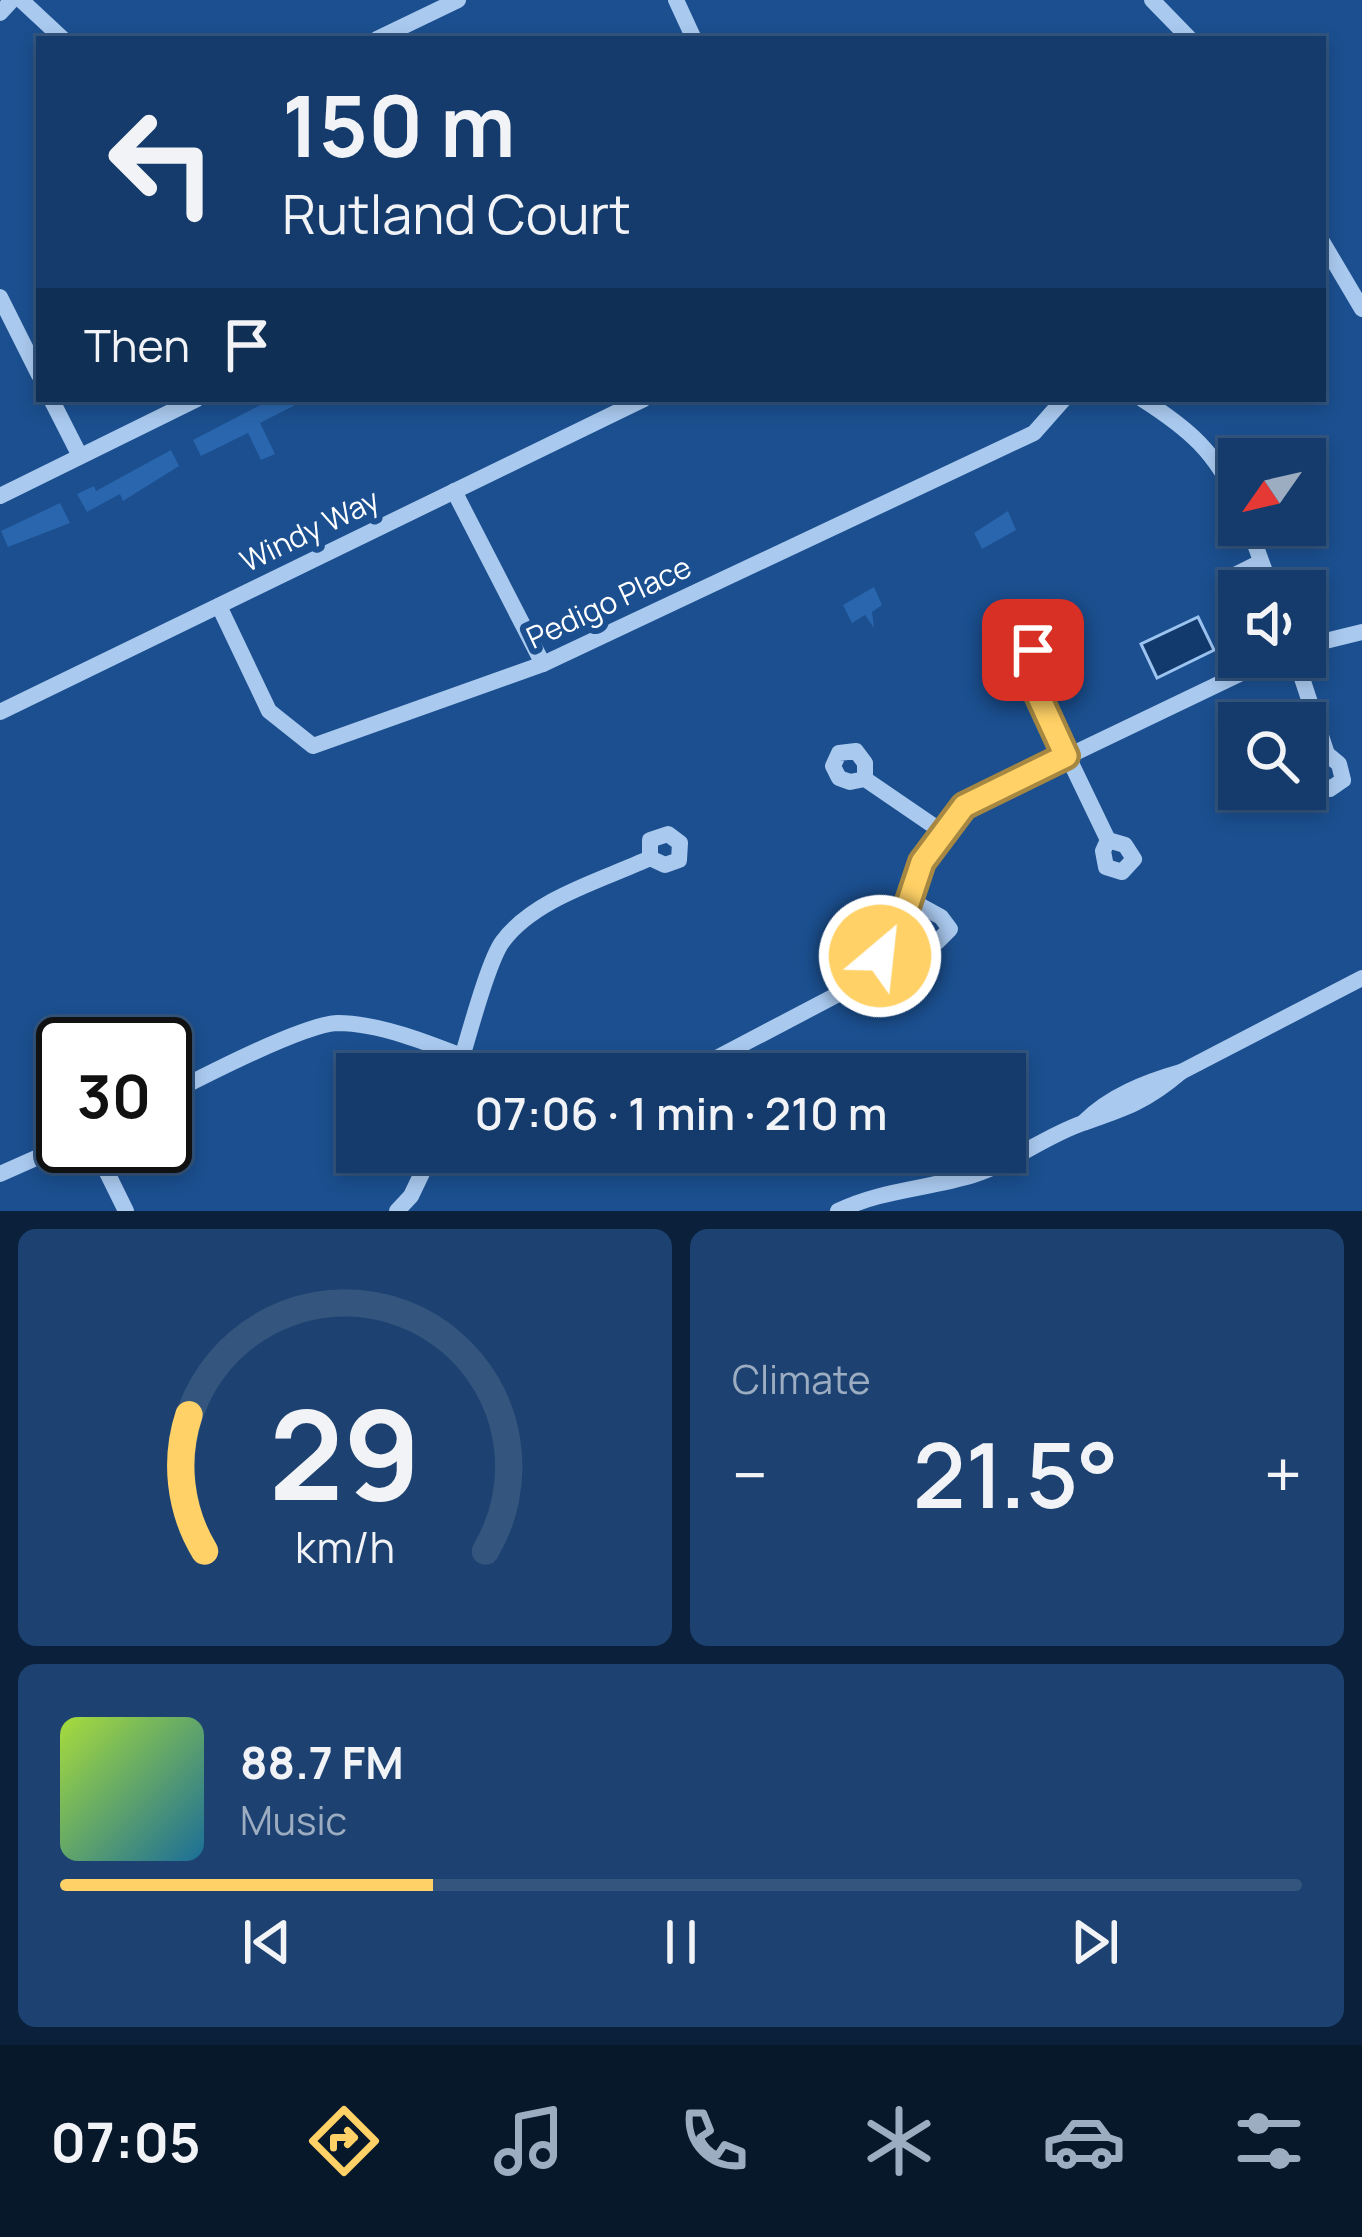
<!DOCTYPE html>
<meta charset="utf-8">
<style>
body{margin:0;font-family:Manrope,sans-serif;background:#1d4271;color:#f1f3f6;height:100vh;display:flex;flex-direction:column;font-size:45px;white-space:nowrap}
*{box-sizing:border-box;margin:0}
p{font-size:39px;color:#9dadc1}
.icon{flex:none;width:66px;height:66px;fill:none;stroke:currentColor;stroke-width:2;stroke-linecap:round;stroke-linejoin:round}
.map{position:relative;height:1211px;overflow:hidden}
.details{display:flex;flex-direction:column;gap:18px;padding:18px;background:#0b203b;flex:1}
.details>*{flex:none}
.guide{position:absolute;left:36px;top:36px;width:1290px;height:366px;border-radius:0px;box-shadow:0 6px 18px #0003,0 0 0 3px #33557e;background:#143b6b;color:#f1f3f6;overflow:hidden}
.needle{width:78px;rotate:236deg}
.controls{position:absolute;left:1218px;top:438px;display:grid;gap:24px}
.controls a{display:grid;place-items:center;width:108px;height:108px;border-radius:0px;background:#143b6b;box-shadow:0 6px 18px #0003,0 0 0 3px #33557e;font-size:60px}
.speed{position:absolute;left:36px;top:1017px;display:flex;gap:24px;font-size:60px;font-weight:700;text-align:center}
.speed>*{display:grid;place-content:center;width:156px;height:156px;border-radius:50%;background:#143b6b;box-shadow:0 6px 18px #0003,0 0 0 3px #33557e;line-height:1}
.speed .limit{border:6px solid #111;border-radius:18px;background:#fff;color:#111}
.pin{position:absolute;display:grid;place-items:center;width:102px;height:102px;color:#fff;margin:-51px;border-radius:24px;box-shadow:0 6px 18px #0006}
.me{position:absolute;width:132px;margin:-66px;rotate:28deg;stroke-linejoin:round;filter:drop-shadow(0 0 9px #0008)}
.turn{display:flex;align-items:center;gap:42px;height:252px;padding:0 48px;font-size:54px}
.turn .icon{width:156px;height:156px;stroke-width:2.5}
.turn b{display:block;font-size:84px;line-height:102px}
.then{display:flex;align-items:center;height:114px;padding:0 48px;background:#0003;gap:24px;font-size:45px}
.big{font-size:90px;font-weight:600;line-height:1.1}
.details .widget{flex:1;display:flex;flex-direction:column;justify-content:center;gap:18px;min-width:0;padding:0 42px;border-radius:18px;background:#1d4271}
.details .dial{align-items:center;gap:0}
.dial svg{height:312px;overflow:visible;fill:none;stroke:#33557e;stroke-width:7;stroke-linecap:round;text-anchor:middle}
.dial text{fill:#f1f3f6;stroke:none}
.song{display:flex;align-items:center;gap:36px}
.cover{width:144px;height:144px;border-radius:18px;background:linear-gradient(135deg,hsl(80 70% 55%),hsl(200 70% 35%))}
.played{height:12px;border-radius:6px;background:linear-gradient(90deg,#ffd166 30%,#33557e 30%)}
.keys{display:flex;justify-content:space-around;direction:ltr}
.heat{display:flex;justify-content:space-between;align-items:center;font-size:66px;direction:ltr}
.details .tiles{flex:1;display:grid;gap:18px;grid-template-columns:1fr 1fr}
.widget:last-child{grid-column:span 2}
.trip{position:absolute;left:336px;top:1053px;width:690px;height:120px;border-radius:0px;background:#143b6b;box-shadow:0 6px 18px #0003,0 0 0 3px #33557e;font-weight:600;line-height:120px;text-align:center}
.dock{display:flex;height:192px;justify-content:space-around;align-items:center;background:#08182b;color:#9dadc1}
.dock .icon{width:84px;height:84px}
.dock .active{color:#ffd166}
.dock b{font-size:54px;color:#f1f3f6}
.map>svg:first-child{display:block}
.water{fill:#123a6d;stroke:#9cc4f0;stroke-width:3}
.building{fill:#2a66ad}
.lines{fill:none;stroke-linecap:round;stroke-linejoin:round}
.minor{stroke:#a9c9ee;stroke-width:16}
.route-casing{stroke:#a68842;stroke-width:30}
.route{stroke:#ffd166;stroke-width:21}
.labels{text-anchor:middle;stroke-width:12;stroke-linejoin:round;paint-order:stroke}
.street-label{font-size:30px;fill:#fff;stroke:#1b4f8f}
</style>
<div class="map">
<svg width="1362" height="1211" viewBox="0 0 1362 1211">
<rect width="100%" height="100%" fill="#1b4f8f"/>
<polygon class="water" points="1198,617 1214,650 1157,678 1141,644"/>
<g class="building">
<polygon points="272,399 307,399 260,423 275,454 261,460 248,433 201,456 193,440"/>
<polygon points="171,450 179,466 123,501 120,494 87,512 77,494 94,486 96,491"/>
<polygon points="60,503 70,523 8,547 1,531"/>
<polygon points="1008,511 1016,530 982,549 974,533"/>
<polygon points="874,587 882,605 872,612 874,628 865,615 852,623 843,605"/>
</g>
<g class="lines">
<g class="minor">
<polyline points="21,0 63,39"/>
<polyline points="676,0 694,39"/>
<polyline points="1152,0 1190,39"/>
<polyline points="0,13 12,0"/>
<polyline points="377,39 458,0"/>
<polyline points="1323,243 1362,309"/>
<polyline points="0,297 39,375"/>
<polyline points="51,399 80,456"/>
<path d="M1142,399c47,30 74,53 97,105"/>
<polyline points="454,491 543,664"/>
<polyline points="0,496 197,399"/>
<polyline points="1248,525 1272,591"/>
<polyline points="219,606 269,711 313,746 543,664 1034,433 1064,399"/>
<polyline points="1239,606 1233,586 1235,575 1261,562"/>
<polyline points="1305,646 1362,632"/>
<polyline points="1295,657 1327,754 1339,764 1343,780 1330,789 1312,779 1319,762 1327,754"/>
<polyline points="1032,682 1017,682 1009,668 1019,652 1033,650 1041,669 1032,682 1108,840 1103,851 1106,867 1122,872 1134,859 1125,845 1108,840"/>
<polyline points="0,712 644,399"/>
<polyline points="865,779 850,782 839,778 833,766 839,753 856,751 865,763 865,779 944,833"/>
<polyline points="893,932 937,942 950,929 941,917 910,900"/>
<path d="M457,1074c9,-28 31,-114 46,-133 32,-43 100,-61 147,-83v-18l18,-6 12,9 -1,17 -14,5 -15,-7"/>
<polyline points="686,1074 867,979 906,910 922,862 964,806 1275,657"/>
<path d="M165,1096c35,-18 138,-72 173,-73 52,0 120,33 170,51"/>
<path d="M1084,1122c26,-26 62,-40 97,-50l181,-94"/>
<polyline points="94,1146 126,1211"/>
<polyline points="0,1174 63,1146"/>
<polyline points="397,1211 411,1196 432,1152"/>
<path d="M838,1211c43,-21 89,-22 135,-36 39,-12 72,-39 110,-52 41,-14 63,-21 98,-51"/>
</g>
</g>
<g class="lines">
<g class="route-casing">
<polyline id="route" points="880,956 906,910 922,862 964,806 1066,756 1032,682 1041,669 1033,650"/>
</g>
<use href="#route" class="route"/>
</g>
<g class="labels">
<g class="street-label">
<text transform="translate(310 531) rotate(-26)" y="10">Windy Way</text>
<text transform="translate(609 603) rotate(-25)" y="10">Pedigo Place</text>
</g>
</g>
</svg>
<div class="controls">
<a><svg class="needle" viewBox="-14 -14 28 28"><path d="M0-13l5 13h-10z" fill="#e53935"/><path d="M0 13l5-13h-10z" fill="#9dadc1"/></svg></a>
<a><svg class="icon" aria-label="sound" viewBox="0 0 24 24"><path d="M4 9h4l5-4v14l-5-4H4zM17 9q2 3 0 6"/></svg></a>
<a><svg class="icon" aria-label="search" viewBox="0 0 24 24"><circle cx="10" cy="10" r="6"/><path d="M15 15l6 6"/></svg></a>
</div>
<div class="speed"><div class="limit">30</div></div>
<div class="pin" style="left:1033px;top:650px;background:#d93025"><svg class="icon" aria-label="arrive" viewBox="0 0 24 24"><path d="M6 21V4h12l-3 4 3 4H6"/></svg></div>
<svg class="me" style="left:880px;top:956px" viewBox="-20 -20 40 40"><circle r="17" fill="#ffd166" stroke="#fff" stroke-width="3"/><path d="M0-11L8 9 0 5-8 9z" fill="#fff"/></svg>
<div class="trip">07:06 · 1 min · 210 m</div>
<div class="guide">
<div class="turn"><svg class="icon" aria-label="left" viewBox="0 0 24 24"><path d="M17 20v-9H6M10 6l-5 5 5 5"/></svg><div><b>150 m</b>Rutland Court</div></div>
<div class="then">Then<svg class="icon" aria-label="arrive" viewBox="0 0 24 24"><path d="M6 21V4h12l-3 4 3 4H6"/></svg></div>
</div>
</div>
<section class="details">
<div class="tiles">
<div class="widget dial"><svg viewBox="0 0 100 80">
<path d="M14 69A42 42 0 1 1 86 69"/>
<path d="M14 69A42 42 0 0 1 10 34" stroke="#ffd166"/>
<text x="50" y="56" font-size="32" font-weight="700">29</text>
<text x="50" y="72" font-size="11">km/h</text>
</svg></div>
<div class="widget"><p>Climate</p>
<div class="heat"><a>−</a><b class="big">21.5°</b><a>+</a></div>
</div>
<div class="widget">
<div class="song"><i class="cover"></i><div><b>88.7 FM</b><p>Music</p></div></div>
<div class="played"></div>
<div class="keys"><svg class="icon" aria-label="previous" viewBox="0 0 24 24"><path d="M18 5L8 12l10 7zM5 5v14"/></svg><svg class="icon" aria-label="pause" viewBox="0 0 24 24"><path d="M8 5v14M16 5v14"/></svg><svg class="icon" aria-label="next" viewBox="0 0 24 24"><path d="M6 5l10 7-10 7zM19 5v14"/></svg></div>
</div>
</div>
</section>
<nav class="dock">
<b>07:05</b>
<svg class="icon active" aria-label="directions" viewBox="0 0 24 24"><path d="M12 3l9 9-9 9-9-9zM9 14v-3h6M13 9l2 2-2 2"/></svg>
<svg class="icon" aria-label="music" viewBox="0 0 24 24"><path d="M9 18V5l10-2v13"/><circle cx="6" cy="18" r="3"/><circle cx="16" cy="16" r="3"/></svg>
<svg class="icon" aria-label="phone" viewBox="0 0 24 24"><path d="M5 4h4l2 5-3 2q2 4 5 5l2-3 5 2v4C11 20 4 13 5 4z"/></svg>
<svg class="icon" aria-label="climate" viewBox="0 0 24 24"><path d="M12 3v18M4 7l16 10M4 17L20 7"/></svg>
<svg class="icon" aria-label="car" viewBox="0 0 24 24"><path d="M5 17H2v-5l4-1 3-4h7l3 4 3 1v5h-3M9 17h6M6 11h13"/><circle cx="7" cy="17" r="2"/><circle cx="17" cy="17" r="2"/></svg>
<svg class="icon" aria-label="filters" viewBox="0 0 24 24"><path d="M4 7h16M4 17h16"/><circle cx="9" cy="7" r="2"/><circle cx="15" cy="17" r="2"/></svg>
</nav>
